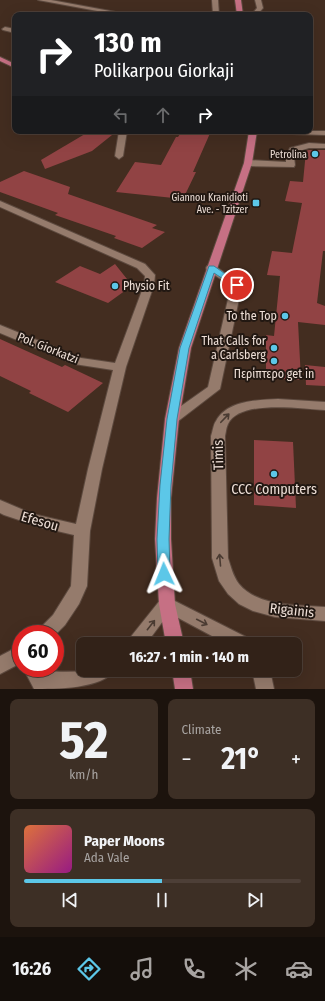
<!DOCTYPE html>
<meta charset="utf-8">
<style>
body{margin:0;font-family:"Fira Sans Condensed",sans-serif;background:#3d2f25;color:#f1f3f6;height:100vh;display:flex;flex-direction:column;font-size:15px;white-space:nowrap}
*{box-sizing:border-box;margin:0}
p{font-size:13px;color:#a8a4a2}
.icon{flex:none;width:22px;height:22px;fill:none;stroke:currentColor;stroke-width:2;stroke-linecap:round;stroke-linejoin:round}
.map{position:relative;height:689px;overflow:hidden}
.side{display:flex;flex-direction:column;gap:10px;padding:10px;background:#1c130d;flex:1}
.side>*{flex:none}
.top-card{position:absolute;left:12px;top:12px;width:301px;height:122px;border-radius:8px;box-shadow:0 4px 16px #0002,0 0 0 1px #4d3f37;background:#202124;color:#fff;overflow:hidden}
.speed{position:absolute;left:12px;top:625px;display:flex;gap:8px;font-size:20px;font-weight:700;text-align:center}
.speed>*{display:grid;place-content:center;width:52px;height:52px;border-radius:50%;background:#322218;box-shadow:0 4px 16px #0002,0 0 0 1px #4d3f37;line-height:1}
.speed .limit{border:6px solid #d22;background:#fff;color:#111}
.pin{position:absolute;display:grid;place-items:center;width:34px;height:34px;color:#fff;margin:-17px;border:2px solid #fff;border-radius:50%;box-shadow:0 1px 4px #0007}
.me{position:absolute;width:44px;margin:-22px;rotate:358deg;stroke-linejoin:round;filter:drop-shadow(0 0 3px #0008)}
.turn{display:flex;align-items:center;gap:14px;height:84px;padding:0 16px;font-size:18px}
.turn .icon{width:52px;height:52px;stroke-width:2.5}
.turn b{display:block;font-size:28px;line-height:34px}
.lanes{display:flex;align-items:center;height:38px;padding:0 16px;background:#0003;justify-content:center;gap:20px;direction:ltr}
.lanes .off{opacity:.35}
.big{font-size:30px;font-weight:700;line-height:1.1}
.side .widget{flex:1;display:flex;flex-direction:column;justify-content:center;gap:6px;min-width:0;padding:0 14px;border-radius:8px;background:#3d2f25}
.side .dial{align-items:center;gap:0}
.dial b{font-size:52px;line-height:1}
.song{display:flex;align-items:center;gap:12px}
.cover{width:48px;height:48px;border-radius:6px;background:linear-gradient(135deg,hsl(20 70% 55%),hsl(310 70% 35%))}
.played{height:4px;border-radius:2px;background:linear-gradient(90deg,#5cc7e8 50%,#4d3f37 50%)}
.keys{display:flex;justify-content:space-around;direction:ltr}
.heat{display:flex;justify-content:space-between;align-items:center;font-size:22px;direction:ltr}
.side .tiles{flex:1;display:grid;gap:10px;grid-template-columns:1fr 1fr}
.widget:last-child{grid-column:span 2}
.trip{position:absolute;left:76px;top:637px;width:226px;height:40px;border-radius:8px;background:#322218;box-shadow:0 4px 16px #0002,0 0 0 1px #4d3f37;font-weight:700;line-height:40px;text-align:center}
.tab-bar{display:flex;height:64px;justify-content:space-around;align-items:center;background:#140e0a;color:#a8a4a2}
.tab-bar .icon{width:28px;height:28px}
.tab-bar .on{color:#5cc7e8}
.tab-bar b{font-size:18px;color:#f1f3f6}
.map>svg:first-child{display:block}
.building{fill:#914344}
.lines{fill:none;stroke-linecap:round;stroke-linejoin:round}
.minor-casing{stroke:#5c493e;stroke-width:2}
.major-casing{stroke:#5c493e;stroke-width:2}
.minor{fill:#957b6c;fill-rule:evenodd}
.major{fill:#c67084;fill-rule:evenodd}
.oneway{stroke:#4a3b32}
.route{fill:#5cc7e8;stroke:#3c8197}
.poi-dot{fill:#5cc7e8;stroke:#221812;stroke-width:1.5}
.labels{text-anchor:middle;stroke-width:4;stroke-linejoin:round;paint-order:stroke}
.far-poi-label{font-size:10px;fill:#edded6;stroke:#221812;text-anchor:end}
.poi-label{font-size:12px;fill:#edded6;stroke:#221812;text-anchor:end}
.street-label{font-size:12px;fill:#edded6;stroke:#221812}
.near-street-label{font-size:14px;fill:#edded6;stroke:#221812}
.near-poi-label{font-size:14px;fill:#edded6;stroke:#221812}
</style>
<div class="map">
<svg width="325" height="689" viewBox="0 0 325 689">
<rect width="100%" height="100%" fill="#432d20"/>
<g class="building">
<polygon points="90,131 117,131 92,151 45,169 41,160"/>
<polygon points="182,131 211,131 193,172 196,172 183,199 116,192 135,162 161,165 176,137 178,137"/>
<polygon points="309,150 325,150 325,251 323,251 317,303 325,306 325,325 298,322 301,380 266,378 266,335 274,336 280,276 267,275 272,251 292,253 302,203 285,201 290,181 303,182 306,151"/>
<polygon points="24,171 70,187 68,194 157,225 152,228 165,232 142,248 114,238 116,236 55,215 58,213 0,192 0,182"/>
<polygon points="115,264 127,279 126,290 108,303 55,282 80,266 100,274"/>
<polygon points="0,339 62,367 65,365 103,383 68,412 29,393 31,391 0,376"/>
<polygon points="305,365 325,367 325,386 306,385"/>
<polygon points="254,440 293,442 296,508 254,505"/>
</g>
<g class="lines">
<g class="minor-casing">
<g id="minor">
<polygon points="38,0 51,0 132,15 119,15"/>
<polygon points="212,0 218,0 219,15 213,15"/>
<polygon points="255,0 261,0 263,8 257,15 251,15 257,8"/>
<polygon points="5,27 15,29 15,33 3,30 2,29"/>
<polygon points="119,131 127,131 123,156 119,159 115,156"/>
<polygon points="254,131 325,131 325,135 258,133"/>
<polygon points="309,143 325,144 325,148 309,148 296,152 294,157 295,165 294,167 248,166 244,163 248,160 286,162 286,157 290,148"/>
<polygon points="0,201 145,264 155,275 154,285 126,367 102,469 90,531 87,586 79,604 65,625 55,635 55,634 36,634 39,629 53,615 71,586 74,535 40,527 4,515 0,513 0,500 33,514 76,524 88,469 113,370 74,364 0,333 0,325 81,358 115,363 144,285 145,276 137,268 0,207"/>
<polygon points="211,265 215,266 242,285 220,389 177,422 172,423 167,422 165,419 167,416 208,387 231,286 207,270 206,268 207,266"/>
<path d="M278,399l47,3v8c-23,-1 -85,-11 -97,14 -2,4 -2,8 -3,12l3,122c3,9 5,18 11,26 19,23 59,21 86,23v14l-50,-4 -22,-6 -14,-7 -11,-10 -9,-13 -7,-23 -1,-122c2,-5 2,-11 5,-15 11,-21 42,-21 62,-22z"/>
<polygon points="167,597 250,639 253,644 227,644 169,613 146,644 126,644 129,639 161,599"/>
<polygon points="21,645 21,663 0,674 0,656"/>
<path d="M23,668h19l1,2c24,4 47,0 71,0 -10,19 -60,19 -80,19z"/>
<polygon points="252,670 270,670 274,689 256,689"/>
</g>
</g>
<g class="major-casing">
<g id="major">
<polygon points="235,0 241,0 243,15 237,15"/>
<polygon points="0,57 15,64 15,68 0,61"/>
<polygon points="249,131 257,131 252,163 191,348 179,419 171,498 171,539 175,604 184,644 166,644 159,604 155,539 157,498 165,419 179,348 244,163"/>
<polygon points="172,670 190,670 193,689 175,689"/>
</g>
</g>
<use href="#minor" class="minor"/>
<use href="#major" class="major"/>
</g>
<defs><path id="oneway-shaft" d="M-6 0H5M1.5-3L5.5 0L1.5 3" fill="none" stroke-width="1.6" stroke-linecap="round" stroke-linejoin="round"/></defs>
<g class="oneway">
<use href="#oneway-shaft" transform="translate(225 418) rotate(-46)"/>
<use href="#oneway-shaft" transform="translate(220 560) rotate(-95)"/>
<use href="#oneway-shaft" transform="translate(202 622) rotate(27)"/>
<use href="#oneway-shaft" transform="translate(151 625) rotate(-52)"/>
</g>
<polygon class="route" points="209,266 214,266 241,285 240,286 234,286 214,273 189,348 177,419 171,485 169,539 170,574 168,577 164,579 159,577 158,574 157,539 160,485 167,419 180,348"/>
<g class="poi-dot">
<circle cx="315" cy="154" r="4"/>
<rect x="252" y="199" width="8" height="8" rx="2"/>
<circle cx="115" cy="286" r="4"/>
<circle cx="285" cy="316" r="4"/>
<circle cx="274" cy="348" r="4"/>
<circle cx="274" cy="361" r="4"/>
<circle cx="274" cy="474" r="4"/>
</g>
<g class="labels">
<g class="far-poi-label">
<text x="307" y="158">Petrolina</text>
<text x="248" y="201">Giannou Kranidioti<tspan x="248" dy="12">Ave. - Tzitzer</tspan></text>
</g>
<g class="poi-label">
<text x="123" y="290" text-anchor="start">Physio Fit</text>
<text x="277" y="320">To the Top</text>
<text x="266" y="345">That Calls for<tspan x="266" dy="14">a Carlsberg</tspan></text>
<text x="274" y="378" text-anchor="middle">Περίπτερο get in</text>
</g>
<g class="street-label">
<text transform="translate(48 348) rotate(22)" y="4">Pol. Giorkatzi</text>
</g>
<g class="near-street-label">
<text transform="translate(218 455) rotate(-91)" y="5">Timis</text>
<text transform="translate(40 521) rotate(16)" y="5">Efesou</text>
<text transform="translate(292 610) rotate(6)" y="5">Rigainis</text>
</g>
<g class="near-poi-label">
<text x="274" y="494">CCC Computers</text>
</g>
</g>
</svg>
<div class="speed"><div class="limit">60</div></div>
<div class="pin" style="left:237px;top:285px;background:#d93025"><svg class="icon" aria-label="arrive" viewBox="0 0 24 24"><path d="M6 21V4h12l-3 4 3 4H6"/></svg></div>
<svg class="me" style="left:164px;top:574px" viewBox="-20 -20 40 40"><path d="M0-17L14 15 0 8-14 15z" fill="#5cc7e8" stroke="#fff" stroke-width="4"/></svg>
<div class="trip">16:27 · 1 min · 140 m</div>
<div class="top-card">
<div class="turn"><svg class="icon" aria-label="right" viewBox="0 0 24 24"><path d="M7 20v-9h11M14 6l5 5-5 5"/></svg><div><b>130 m</b>Polikarpou Giorkaji</div></div>
<div class="lanes"><svg class="icon off" aria-label="left" viewBox="0 0 24 24"><path d="M17 20v-9H6M10 6l-5 5 5 5"/></svg><svg class="icon off" aria-label="ahead" viewBox="0 0 24 24"><path d="M12 20V5M6 11l6-6 6 6"/></svg><svg class="icon" aria-label="right" viewBox="0 0 24 24"><path d="M7 20v-9h11M14 6l5 5-5 5"/></svg></div>
</div>
</div>
<section class="side">
<div class="tiles">
<div class="widget dial"><b>52</b><p>km/h</p></div>
<div class="widget"><p>Climate</p>
<div class="heat"><a>−</a><b class="big">21°</b><a>+</a></div>
</div>
<div class="widget">
<div class="song"><i class="cover"></i><div><b>Paper Moons</b><p>Ada Vale</p></div></div>
<div class="played"></div>
<div class="keys"><svg class="icon" aria-label="previous" viewBox="0 0 24 24"><path d="M18 5L8 12l10 7zM5 5v14"/></svg><svg class="icon" aria-label="pause" viewBox="0 0 24 24"><path d="M8 5v14M16 5v14"/></svg><svg class="icon" aria-label="next" viewBox="0 0 24 24"><path d="M6 5l10 7-10 7zM19 5v14"/></svg></div>
</div>
</div>
</section>
<nav class="tab-bar">
<b>16:26</b>
<svg class="icon on" aria-label="directions" viewBox="0 0 24 24"><path d="M12 3l9 9-9 9-9-9zM9 14v-3h6M13 9l2 2-2 2"/></svg>
<svg class="icon" aria-label="music" viewBox="0 0 24 24"><path d="M9 18V5l10-2v13"/><circle cx="6" cy="18" r="3"/><circle cx="16" cy="16" r="3"/></svg>
<svg class="icon" aria-label="phone" viewBox="0 0 24 24"><path d="M5 4h4l2 5-3 2q2 4 5 5l2-3 5 2v4C11 20 4 13 5 4z"/></svg>
<svg class="icon" aria-label="climate" viewBox="0 0 24 24"><path d="M12 3v18M4 7l16 10M4 17L20 7"/></svg>
<svg class="icon" aria-label="car" viewBox="0 0 24 24"><path d="M5 17H2v-5l4-1 3-4h7l3 4 3 1v5h-3M9 17h6M6 11h13"/><circle cx="7" cy="17" r="2"/><circle cx="17" cy="17" r="2"/></svg>
</nav>
